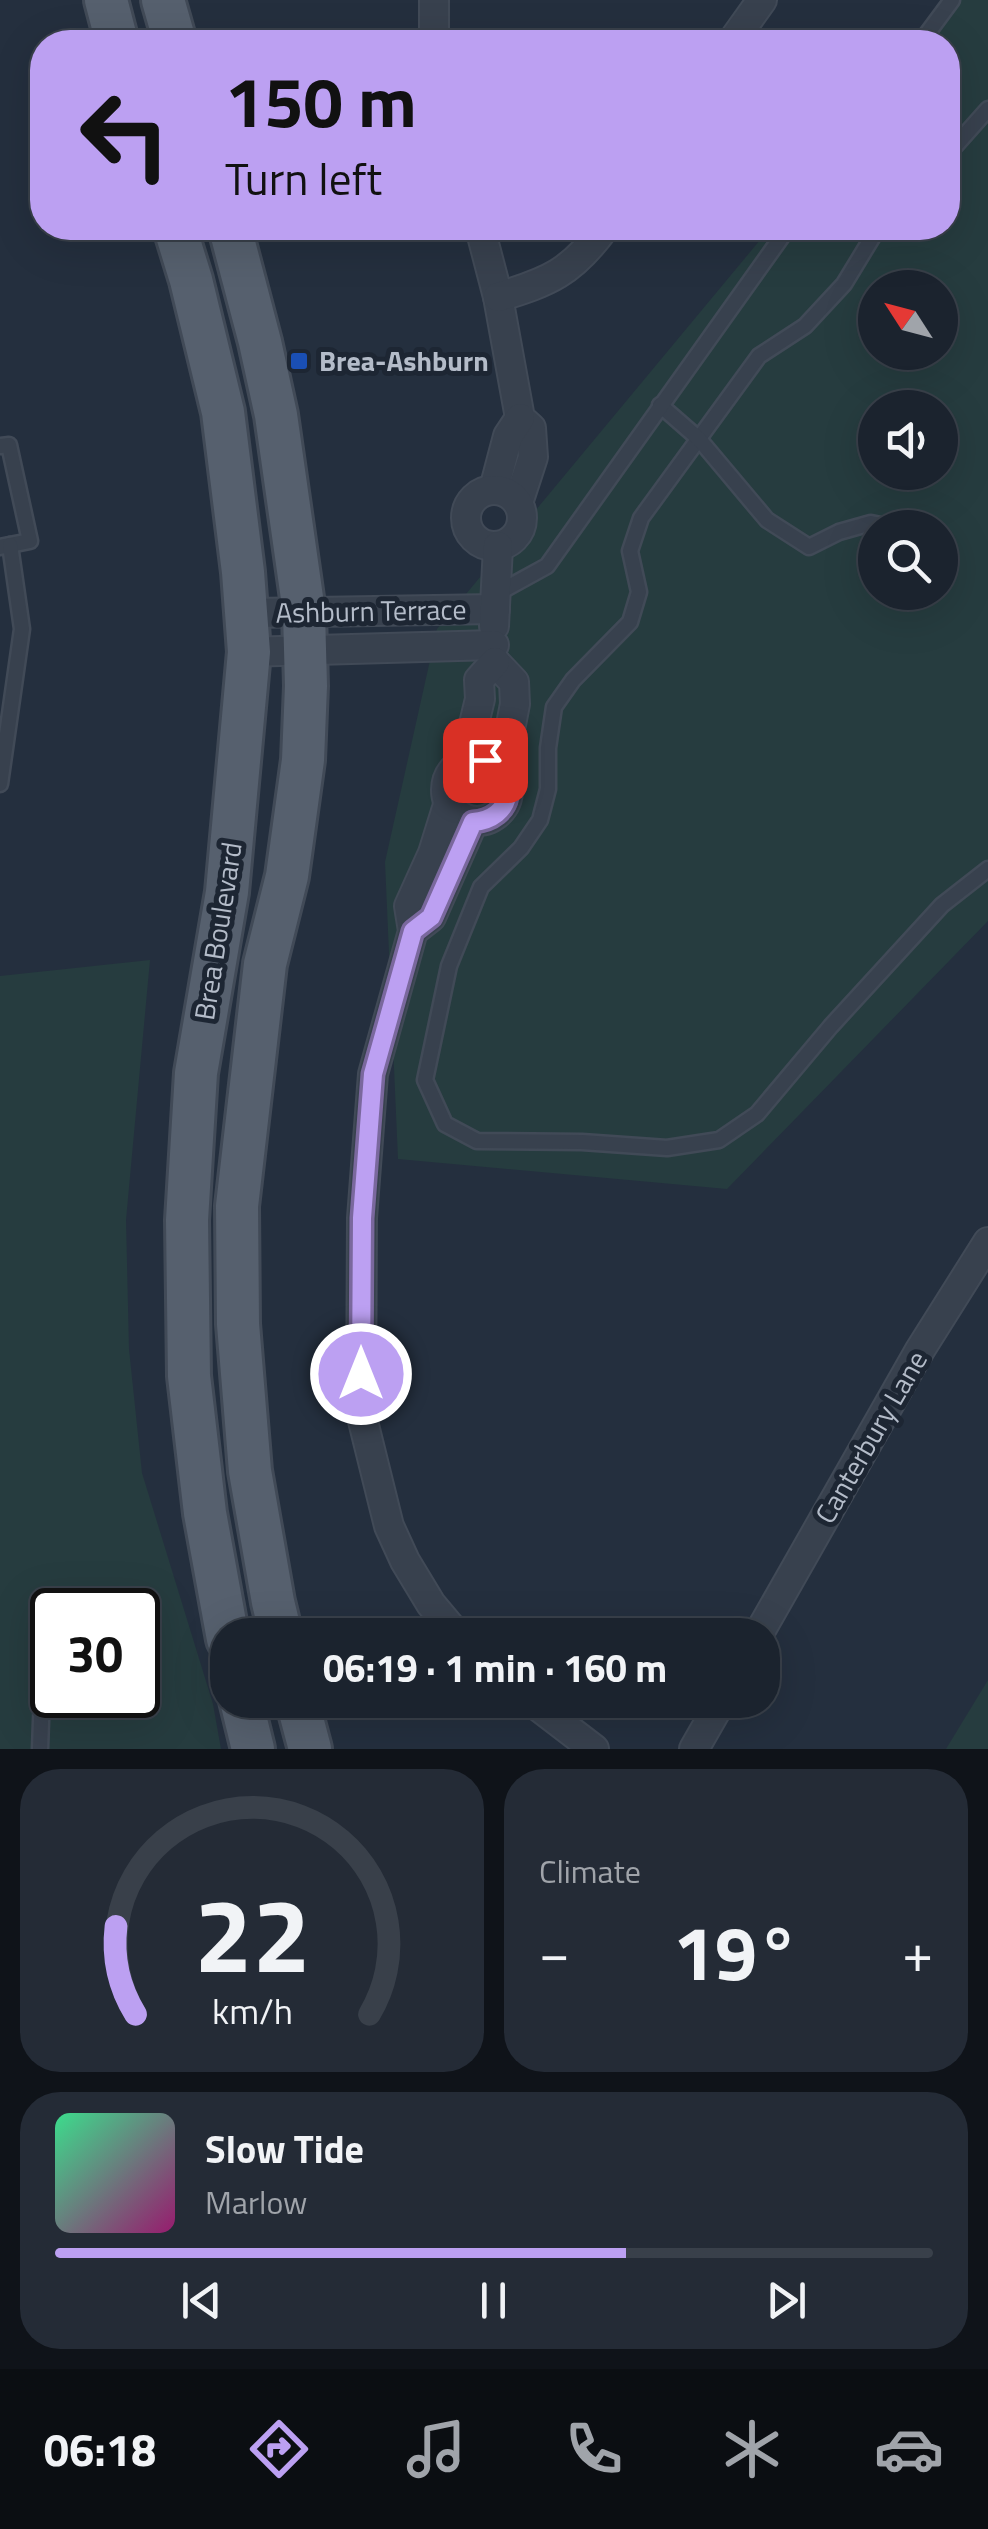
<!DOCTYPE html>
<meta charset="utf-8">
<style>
body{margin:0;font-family:"Titillium Web",sans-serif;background:#242b36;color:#f1f3f6;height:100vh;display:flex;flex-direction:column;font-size:38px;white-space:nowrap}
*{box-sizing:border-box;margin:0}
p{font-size:32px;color:#a0a4aa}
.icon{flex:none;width:55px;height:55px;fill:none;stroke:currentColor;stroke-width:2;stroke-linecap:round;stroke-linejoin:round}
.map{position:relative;height:1749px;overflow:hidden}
.sheet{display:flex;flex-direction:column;gap:20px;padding:20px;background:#0f1319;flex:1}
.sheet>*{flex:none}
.guide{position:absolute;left:30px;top:30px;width:930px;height:210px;border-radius:40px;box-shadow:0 10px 40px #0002,0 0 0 2px #39404a;background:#bca0f2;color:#111;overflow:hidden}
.needle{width:65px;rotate:306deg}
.controls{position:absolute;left:858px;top:270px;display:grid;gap:20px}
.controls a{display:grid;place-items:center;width:100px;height:100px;border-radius:50%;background:#1b232e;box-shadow:0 10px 40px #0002,0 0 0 2px #39404a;font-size:50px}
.speed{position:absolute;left:30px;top:1588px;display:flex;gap:20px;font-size:50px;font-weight:700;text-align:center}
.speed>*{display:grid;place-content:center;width:130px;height:130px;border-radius:50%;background:#1b232e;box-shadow:0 10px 40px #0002,0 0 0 2px #39404a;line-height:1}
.speed .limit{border:5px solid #111;border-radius:15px;background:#fff;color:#111}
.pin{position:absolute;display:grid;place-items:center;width:85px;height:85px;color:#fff;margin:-42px;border-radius:20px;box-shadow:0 5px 15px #0006}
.me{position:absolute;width:110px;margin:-55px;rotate:0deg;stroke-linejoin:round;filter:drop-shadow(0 0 8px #0008)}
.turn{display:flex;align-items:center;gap:35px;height:210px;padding:0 30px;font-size:45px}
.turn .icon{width:130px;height:130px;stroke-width:2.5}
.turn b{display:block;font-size:70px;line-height:85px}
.big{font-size:75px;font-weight:700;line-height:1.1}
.sheet .widget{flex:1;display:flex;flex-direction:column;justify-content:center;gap:15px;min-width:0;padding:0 35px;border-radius:40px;background:#242b36}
.sheet .dial{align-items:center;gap:0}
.dial svg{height:260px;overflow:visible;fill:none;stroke:#39404a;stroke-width:7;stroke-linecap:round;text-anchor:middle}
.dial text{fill:#f1f3f6;stroke:none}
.song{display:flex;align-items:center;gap:30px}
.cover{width:120px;height:120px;border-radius:15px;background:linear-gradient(135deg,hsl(150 70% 55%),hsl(320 70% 35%))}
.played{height:10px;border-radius:5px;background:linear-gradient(90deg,#bca0f2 65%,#39404a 65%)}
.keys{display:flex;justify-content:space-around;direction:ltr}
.heat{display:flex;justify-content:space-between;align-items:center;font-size:55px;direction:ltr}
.sheet .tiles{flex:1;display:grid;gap:20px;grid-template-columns:1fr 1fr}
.widget:last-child{grid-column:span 2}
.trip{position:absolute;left:210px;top:1618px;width:570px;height:100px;border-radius:40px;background:#1b232e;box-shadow:0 10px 40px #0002,0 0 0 2px #39404a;font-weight:700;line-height:100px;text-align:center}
.menu{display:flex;height:160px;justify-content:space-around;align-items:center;background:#0b0e12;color:#a0a4aa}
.menu .icon{width:70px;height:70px}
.menu .active{color:#bca0f2}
.menu b{font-size:45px;color:#f1f3f6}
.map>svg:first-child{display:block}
.green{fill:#263c3f;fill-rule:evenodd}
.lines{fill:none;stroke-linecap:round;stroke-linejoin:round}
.service-casing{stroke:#414a57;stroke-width:19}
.minor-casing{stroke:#414a57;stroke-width:32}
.primary-casing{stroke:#414a57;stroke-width:48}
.service{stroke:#38414e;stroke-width:14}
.minor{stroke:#38414e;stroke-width:28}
.primary{stroke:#56606e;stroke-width:42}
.route-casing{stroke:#7a689d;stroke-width:25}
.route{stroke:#bca0f2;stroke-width:18}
.transit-dot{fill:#1a4fb4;stroke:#1d2633;stroke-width:4}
.labels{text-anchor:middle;stroke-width:10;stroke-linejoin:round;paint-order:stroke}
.poi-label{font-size:28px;font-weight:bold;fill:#b4bcc9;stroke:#1d2633;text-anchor:start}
.street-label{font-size:28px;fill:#b4bcc9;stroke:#1d2633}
</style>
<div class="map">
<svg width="988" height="1749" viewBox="0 0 988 1749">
<rect width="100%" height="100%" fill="#242f3e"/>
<g class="green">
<path d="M958,0h30v921l-261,268 -329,-30 -13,-297 52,-233 333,-401h178v-186h-25zM875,288h65v64h-65zM875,408h65v64h-65zM875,528h65v64h-65z"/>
<path d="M150,960l-24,260 3,129 13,124 71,231 8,45h-221v-773zM52,1610h86v85h-86z"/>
<polygon points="988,1680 988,1749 946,1749"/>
</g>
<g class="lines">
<g class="service-casing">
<g id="service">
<polyline points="921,42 952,0"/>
<polyline points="948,154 988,109"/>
<polyline points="878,228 844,284 805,326 759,356 641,518 630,551 639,592 630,622 573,680 554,707 548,748 548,789 540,820 521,848 481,887 449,966 425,1080 445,1124 477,1141 582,1142 667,1148 719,1140 757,1114 831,1026 942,905 988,869"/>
<polyline points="660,405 699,439 767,520 809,547 839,532 871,523 895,528"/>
<polyline points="0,446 9,445 30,541 0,547"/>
<polyline points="496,594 547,566 788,228"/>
<polyline points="0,784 22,629 10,545"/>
<polyline points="40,1749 44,1639"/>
</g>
</g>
<g class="minor-casing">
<g id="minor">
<polyline points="434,0 434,42"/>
<polyline points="732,42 762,0"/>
<polyline points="480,228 498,297 520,418 531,428 533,457 518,503"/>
<path d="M498,297c51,-15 74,-25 106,-69"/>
<polyline points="494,489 508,436 520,418"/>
<circle cx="494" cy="518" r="28"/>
<polyline points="247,613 495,609"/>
<polyline points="494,626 498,546"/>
<polyline points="249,652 494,645"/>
<polyline points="495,662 514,682 515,704 502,771"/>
<circle cx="477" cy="790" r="31"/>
<polyline points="465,761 480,699 479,680 495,662"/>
<polyline points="448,805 433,853 409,906 413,931 373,1074 362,1218 361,1413 389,1526 405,1561 431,1604 457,1635"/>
<polyline points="413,931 431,917 473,822"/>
<polyline points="758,1635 920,1350 988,1242"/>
<polyline points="530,1700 594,1749"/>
<polyline points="694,1749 722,1700"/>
</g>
</g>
<g class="primary-casing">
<g id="primary">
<polyline points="106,0 117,42"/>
<polyline points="163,0 175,42"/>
<polyline points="175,228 191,280 223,412 243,572 249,652 227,892 196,1073 187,1220 189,1376 205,1513 228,1639"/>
<polyline points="230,228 260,342 276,415 304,612 306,686 303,760 287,876 265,964 237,1206 238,1324 250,1471 273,1602 281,1635"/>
<polyline points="241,1700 253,1749"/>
<polyline points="297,1700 310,1749"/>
</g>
</g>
<use href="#service" class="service"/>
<use href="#minor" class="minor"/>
<use href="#primary" class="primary"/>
</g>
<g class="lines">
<g class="route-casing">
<path id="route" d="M361,1374l1,-156 11,-144 40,-143 18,-14 42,-95c40,-3 47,-45 12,-62"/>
</g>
<use href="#route" class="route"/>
</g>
<rect class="transit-dot" x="289" y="351" width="20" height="20" rx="5"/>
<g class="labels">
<g class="poi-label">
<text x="319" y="371">Brea-Ashburn</text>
</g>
<g class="street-label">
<text transform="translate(371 611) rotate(-1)" y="10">Ashburn Terrace</text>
<text transform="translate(218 931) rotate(-81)" y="10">Brea Boulevard</text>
<text transform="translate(871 1437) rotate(-60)" y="10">Canterbury Lane</text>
</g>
</g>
</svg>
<div class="controls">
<a><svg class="needle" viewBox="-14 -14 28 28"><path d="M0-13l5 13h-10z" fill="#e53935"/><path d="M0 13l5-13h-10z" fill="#a0a4aa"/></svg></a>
<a><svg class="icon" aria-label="sound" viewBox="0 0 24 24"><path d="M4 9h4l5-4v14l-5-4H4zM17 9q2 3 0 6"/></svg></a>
<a><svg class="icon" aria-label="search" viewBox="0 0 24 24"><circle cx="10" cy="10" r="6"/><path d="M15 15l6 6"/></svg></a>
</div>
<div class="speed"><div class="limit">30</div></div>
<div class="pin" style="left:485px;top:760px;background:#d93025"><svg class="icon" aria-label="arrive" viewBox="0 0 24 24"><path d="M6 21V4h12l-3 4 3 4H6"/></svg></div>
<svg class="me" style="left:361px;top:1374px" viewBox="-20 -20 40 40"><circle r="17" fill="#bca0f2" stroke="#fff" stroke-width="3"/><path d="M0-11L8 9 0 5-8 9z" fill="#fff"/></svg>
<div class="trip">06:19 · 1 min · 160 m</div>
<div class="guide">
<div class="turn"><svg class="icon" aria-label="left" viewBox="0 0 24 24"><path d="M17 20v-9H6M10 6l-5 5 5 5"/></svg><div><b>150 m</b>Turn left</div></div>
</div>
</div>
<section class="sheet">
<div class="tiles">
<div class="widget dial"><svg viewBox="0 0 100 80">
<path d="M14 69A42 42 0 1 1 86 69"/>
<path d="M14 69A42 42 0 0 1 8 42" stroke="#bca0f2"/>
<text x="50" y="56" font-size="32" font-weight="700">22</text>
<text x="50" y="72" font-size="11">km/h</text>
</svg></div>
<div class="widget"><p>Climate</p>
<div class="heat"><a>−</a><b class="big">19°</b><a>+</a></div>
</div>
<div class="widget">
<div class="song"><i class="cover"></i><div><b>Slow Tide</b><p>Marlow</p></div></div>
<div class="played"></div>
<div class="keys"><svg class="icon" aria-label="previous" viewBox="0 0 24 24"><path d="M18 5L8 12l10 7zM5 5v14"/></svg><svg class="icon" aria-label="pause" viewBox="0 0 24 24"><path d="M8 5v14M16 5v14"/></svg><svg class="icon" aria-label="next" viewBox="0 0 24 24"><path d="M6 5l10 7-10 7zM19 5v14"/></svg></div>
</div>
</div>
</section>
<nav class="menu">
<b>06:18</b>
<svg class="icon active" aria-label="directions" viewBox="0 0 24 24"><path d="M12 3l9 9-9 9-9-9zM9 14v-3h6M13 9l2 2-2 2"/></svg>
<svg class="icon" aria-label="music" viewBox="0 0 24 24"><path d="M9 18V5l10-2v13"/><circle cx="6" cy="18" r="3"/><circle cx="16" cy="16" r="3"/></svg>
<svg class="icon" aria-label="phone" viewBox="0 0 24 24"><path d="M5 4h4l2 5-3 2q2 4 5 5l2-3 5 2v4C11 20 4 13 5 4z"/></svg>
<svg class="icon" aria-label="climate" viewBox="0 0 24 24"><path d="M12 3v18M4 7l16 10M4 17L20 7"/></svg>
<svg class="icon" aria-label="car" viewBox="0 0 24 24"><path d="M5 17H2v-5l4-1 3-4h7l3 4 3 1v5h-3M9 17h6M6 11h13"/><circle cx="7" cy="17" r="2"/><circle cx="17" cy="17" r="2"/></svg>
</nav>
